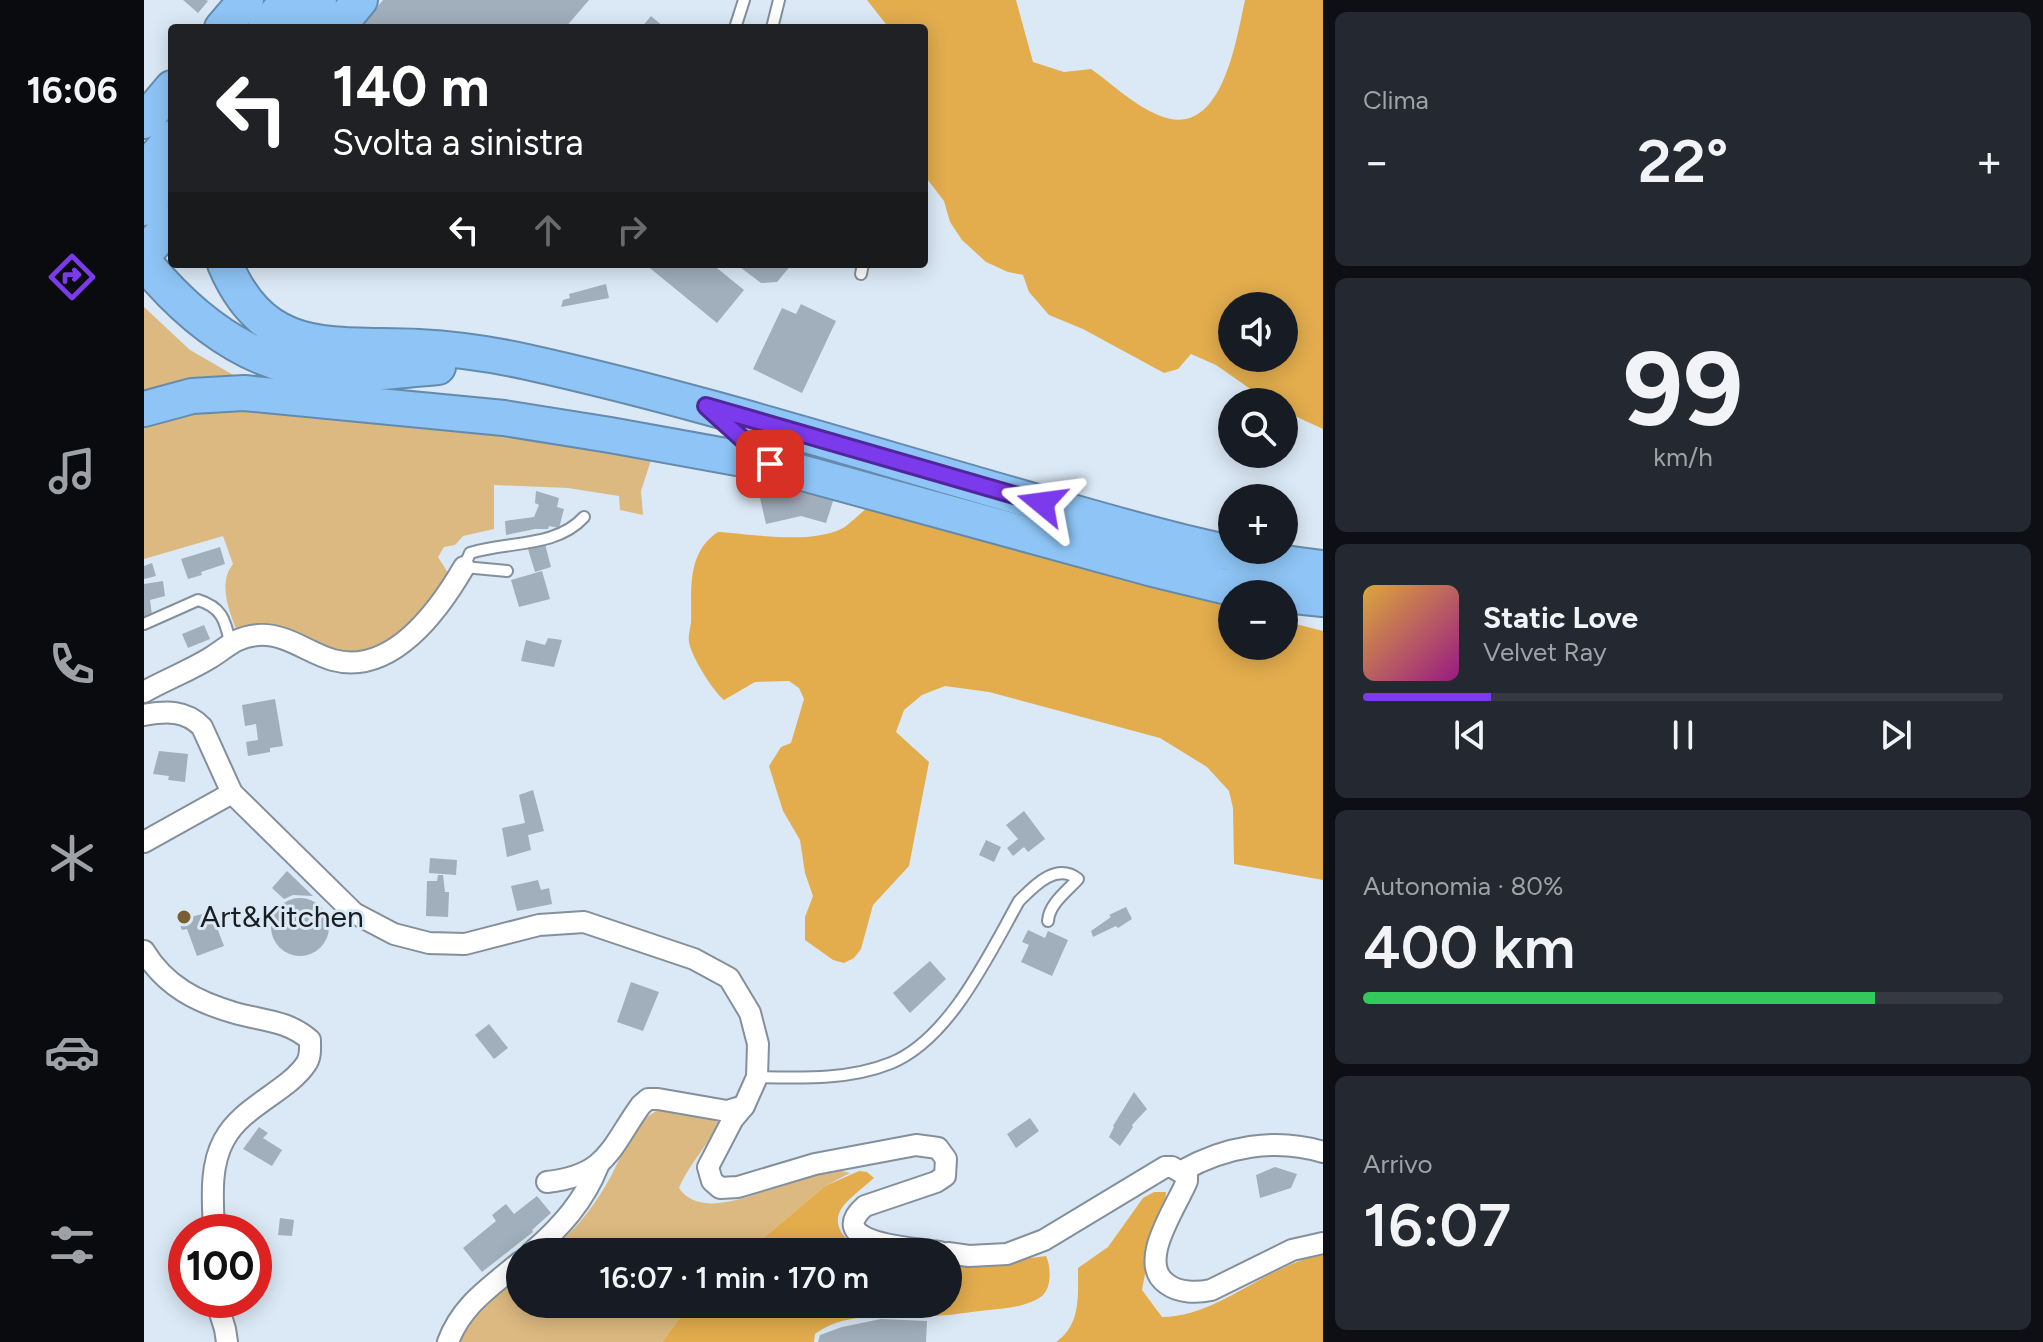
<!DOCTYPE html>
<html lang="it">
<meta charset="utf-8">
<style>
body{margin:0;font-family:Figtree,sans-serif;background:#242831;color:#f1f3f6;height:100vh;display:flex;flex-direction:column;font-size:30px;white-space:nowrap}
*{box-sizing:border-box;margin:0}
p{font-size:26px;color:#9ea1a6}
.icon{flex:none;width:44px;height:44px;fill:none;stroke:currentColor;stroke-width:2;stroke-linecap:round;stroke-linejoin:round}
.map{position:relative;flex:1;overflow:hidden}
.details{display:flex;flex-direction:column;gap:12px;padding:12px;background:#0d0f14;width:720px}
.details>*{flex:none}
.banner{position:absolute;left:24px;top:24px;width:760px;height:244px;border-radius:8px;box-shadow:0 4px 20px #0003;background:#202124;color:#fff;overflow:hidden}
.fabs{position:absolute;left:1074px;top:292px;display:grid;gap:16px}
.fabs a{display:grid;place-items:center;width:80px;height:80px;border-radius:50%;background:#171b24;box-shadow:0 4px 20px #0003;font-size:40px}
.speed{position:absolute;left:24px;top:1214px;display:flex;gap:16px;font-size:40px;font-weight:700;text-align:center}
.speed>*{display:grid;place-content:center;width:104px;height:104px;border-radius:50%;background:#171b24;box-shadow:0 4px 20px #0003;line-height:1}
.speed .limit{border:12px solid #d22;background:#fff;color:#111}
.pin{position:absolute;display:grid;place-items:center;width:68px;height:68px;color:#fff;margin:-34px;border-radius:16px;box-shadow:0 4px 12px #0006}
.me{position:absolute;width:88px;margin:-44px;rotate:286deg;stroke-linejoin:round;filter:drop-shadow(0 0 6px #0008)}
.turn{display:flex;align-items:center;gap:28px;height:168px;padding:0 32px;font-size:36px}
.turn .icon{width:104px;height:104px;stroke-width:2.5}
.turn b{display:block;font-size:56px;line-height:68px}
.lanes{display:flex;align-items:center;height:76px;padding:0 32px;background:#0003;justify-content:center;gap:40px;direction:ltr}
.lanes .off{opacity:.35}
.big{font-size:60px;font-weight:600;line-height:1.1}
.details .tile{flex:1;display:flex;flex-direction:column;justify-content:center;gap:12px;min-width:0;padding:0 28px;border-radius:12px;background:#242831}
.details .dial{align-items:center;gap:0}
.dial b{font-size:104px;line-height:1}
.song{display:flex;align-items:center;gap:24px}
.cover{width:96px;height:96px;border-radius:12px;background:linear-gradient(135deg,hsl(40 70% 55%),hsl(310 70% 35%))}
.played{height:8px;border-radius:4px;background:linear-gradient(90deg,#7c3aed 20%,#363941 20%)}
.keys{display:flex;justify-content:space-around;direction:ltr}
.heat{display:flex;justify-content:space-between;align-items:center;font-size:44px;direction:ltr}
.charge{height:12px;border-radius:6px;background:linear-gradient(90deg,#34c759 80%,#363941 0)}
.trip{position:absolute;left:362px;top:1238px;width:456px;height:80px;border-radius:40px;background:#171b24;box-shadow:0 4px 20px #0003;font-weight:600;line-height:80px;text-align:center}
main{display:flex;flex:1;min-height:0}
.dock{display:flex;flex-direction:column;width:144px;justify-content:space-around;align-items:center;background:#090b0e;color:#9ea1a6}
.dock .icon{width:56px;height:56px}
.dock .current{color:#7c3aed}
.dock b{font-size:36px;color:#f1f3f6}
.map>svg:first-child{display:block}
.green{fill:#dcb980}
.forest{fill:#e3ad4e;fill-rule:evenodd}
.building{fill:#a1aebb}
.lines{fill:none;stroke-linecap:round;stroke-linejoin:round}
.service-casing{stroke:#83909c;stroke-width:14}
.minor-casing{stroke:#83909c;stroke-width:24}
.motorway-casing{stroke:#658bac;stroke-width:38}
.service{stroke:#fff;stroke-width:10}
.minor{stroke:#fff;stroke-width:20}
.motorway{stroke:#8ec5f6;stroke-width:34}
.route-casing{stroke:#51269a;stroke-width:20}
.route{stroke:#7c3aed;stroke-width:14}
.poi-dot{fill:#795f31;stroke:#dbe9f6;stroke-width:3}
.labels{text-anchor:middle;stroke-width:6;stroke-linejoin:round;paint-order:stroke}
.poi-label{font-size:30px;fill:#191e23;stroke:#dbe9f6;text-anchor:start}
</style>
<main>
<nav class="dock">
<b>16:06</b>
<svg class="icon current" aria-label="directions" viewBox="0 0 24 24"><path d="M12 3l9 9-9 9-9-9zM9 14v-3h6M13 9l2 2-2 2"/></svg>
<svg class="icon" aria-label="music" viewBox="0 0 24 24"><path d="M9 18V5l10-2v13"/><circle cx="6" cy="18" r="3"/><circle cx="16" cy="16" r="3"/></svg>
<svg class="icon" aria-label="phone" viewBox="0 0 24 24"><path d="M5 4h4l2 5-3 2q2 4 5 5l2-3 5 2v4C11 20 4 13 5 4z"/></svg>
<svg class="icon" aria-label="climate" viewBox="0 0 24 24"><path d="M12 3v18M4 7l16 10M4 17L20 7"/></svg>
<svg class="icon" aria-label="car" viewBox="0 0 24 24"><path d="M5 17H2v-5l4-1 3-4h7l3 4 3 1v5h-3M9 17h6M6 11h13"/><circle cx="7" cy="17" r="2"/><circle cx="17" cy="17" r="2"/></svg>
<svg class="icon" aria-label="filters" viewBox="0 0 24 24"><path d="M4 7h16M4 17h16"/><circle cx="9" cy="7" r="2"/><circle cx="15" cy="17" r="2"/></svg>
</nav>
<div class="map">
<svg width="1179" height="1342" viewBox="0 0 1179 1342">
<rect width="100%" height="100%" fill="#dbe9f6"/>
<g class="green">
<polygon points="0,307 46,350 105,384 0,399"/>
<path d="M63,405l157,10 288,42 -11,34 2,24 -23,-5 -1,-14 -51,-8 -74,-3v44l-31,7 -8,9 -11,2 -6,10 12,19c-25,35 -50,60 -89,80l-123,-22c-8,-21 -21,-50 -5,-70l-10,-28 -79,23v-138z"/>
<path d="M522,1108l52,14c-10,25 -28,40 -39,66 28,41 109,-12 146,-18 8,-1 17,1 25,3l-25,13 -78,66h-198c23,-19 42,-41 57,-67 16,-25 27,-71 60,-77z"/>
<polygon points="376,1274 376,1304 546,1304 518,1342 313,1342 336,1305"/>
</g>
<g class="forest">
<path d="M723,0h149l17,62 31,10 27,-3c21,15 43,36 67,46 64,28 78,-75 87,-115h78v429l-39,-18v-9h-15l-53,-37 -25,-11 -13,15 -14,4 -81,-44 -34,-14 -20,-23 -6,-17 -15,-3 -22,-10 -24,-22 -12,-18 -6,-21 -20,-26v-147h-35zM1088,306h52v52h-52z"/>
<path d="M723,508l365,100v38h52v-25l39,10v249l-89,-16 -1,-56 -4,-17 -22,-24 -47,-29 -171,-46 -44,-6 -23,9 -18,15 -8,22 33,30 -20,104 -36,39 -12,44 -7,9 -10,5 -11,-3 -28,-20v-23l8,-21 -8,-23 -5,-33 -17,-29 -14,-45 12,-19 10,-4 13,-44 -5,-11 -10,-7 -34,1 -31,18c-11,-9 -33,-44 -35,-58 -1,-6 1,-13 2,-19 1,-33 -5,-70 27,-91 35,2 93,13 125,-4 8,-5 16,-14 24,-20z"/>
<path d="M715,1171l8,1 7,6c-9,8 -21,17 -30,27 -18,22 7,42 28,47h-125l78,-66z"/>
<path d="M1010,1192h12l-1,12 -11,21 -12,65 20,27c57,0 104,-53 161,-62v87h-267c25,-17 22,-46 22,-74l30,-21 35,-49z"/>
<path d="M902,1256c5,10 6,32 -4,40 -15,11 -36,12 -53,14 -20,2 -41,6 -61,6 -37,2 -81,-6 -113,18l-1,8h-152l28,-38h258v-43l68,-1z"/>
</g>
<g class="building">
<polygon points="39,0 62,0 64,1 54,13"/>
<polygon points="239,0 445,0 421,28 216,28"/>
<polygon points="507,16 521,28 497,28"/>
<polygon points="501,264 568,264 600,290 573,323"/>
<polygon points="592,264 648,264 633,282 617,283"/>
<polygon points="462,284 465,298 417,307 419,300 426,298 425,294"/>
<polygon points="657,304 692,321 658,393 609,369 638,308 652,314"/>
<polygon points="653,489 690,498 682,523 657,516 622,524 616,498"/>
<polygon points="392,491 415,498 413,507 420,509 415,528 405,526 404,529 391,529 362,535 361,521 390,517 395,505 391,503"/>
<polygon points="401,544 407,567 391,572 384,549"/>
<polygon points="76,547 81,564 57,572 58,575 44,579 37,559"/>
<polygon points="8,563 12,576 0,579 0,566"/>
<polygon points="398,571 406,599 375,607 367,580"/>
<polygon points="19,581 21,596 6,600 8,615 0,617 0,584"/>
<polygon points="60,625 66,639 44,648 38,634"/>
<polygon points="404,638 418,640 410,667 377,661 382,640 401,645"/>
<polygon points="131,699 139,746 126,748 126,752 104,756 102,742 114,740 112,724 101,726 98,705"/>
<polygon points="15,751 44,754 41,782 24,780 25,776 9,774"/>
<polygon points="389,790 400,831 384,835 387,850 363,857 358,828 381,823 375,795"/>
<polygon points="880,811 901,839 884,852 880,847 869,856 863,848 874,839 862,825"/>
<polygon points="842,840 857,847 850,862 835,855"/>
<polygon points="286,858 313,860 312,875 285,873"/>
<polygon points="143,871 169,896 149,895 140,899 128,888"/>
<polygon points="294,875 299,875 301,892 305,892 304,917 282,916 283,881 293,881"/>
<polygon points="394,880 397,890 405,888 408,904 373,911 367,886"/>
<circle cx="156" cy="927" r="29"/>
<polygon points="982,907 988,919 974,928 972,926 949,937 947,931 967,917 965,915"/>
<polygon points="67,912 80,946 53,956 43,929 38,930 34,920"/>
<polygon points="884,930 901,938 904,931 924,940 908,976 877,962 885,945 878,942"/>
<polygon points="786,961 802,979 766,1013 749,993"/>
<polygon points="487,982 515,992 499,1031 473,1022"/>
<polygon points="345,1024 364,1048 350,1059 331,1035"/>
<polygon points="990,1092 1003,1109 988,1125 989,1127 976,1146 965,1137 970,1127 969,1126"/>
<polygon points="886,1118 895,1131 872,1148 863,1134"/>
<polygon points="115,1127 124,1133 119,1138 138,1150 128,1166 99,1149"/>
<polygon points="1131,1167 1153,1174 1147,1188 1116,1198 1112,1175"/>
<polygon points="393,1196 407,1213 388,1230 389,1232 338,1272 319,1248 352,1221 348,1215 362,1204 370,1214"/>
<polygon points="136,1218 150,1220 148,1236 134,1235"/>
<polygon points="737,1319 783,1321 782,1342 674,1342 676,1335 698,1327"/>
</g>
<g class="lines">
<g class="service-casing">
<g id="service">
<polyline points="591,28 600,0"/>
<polyline points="628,28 635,0"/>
<polyline points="717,274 719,264"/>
<polyline points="581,423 611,450"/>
<path d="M363,571l-43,-4 6,-14c37,-12 86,-5 114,-36"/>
<path d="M0,624l54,-24c23,7 27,19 32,42"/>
<path d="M613,1077c45,1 92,3 134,-14 59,-24 98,-109 128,-162 15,-15 37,-39 59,-22 -11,12 -29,25 -30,42"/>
</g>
</g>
<g class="minor-casing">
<g id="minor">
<path d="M0,692c21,-12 45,-21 66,-34 18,-11 25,-21 48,-23 28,-2 50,18 75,25 59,16 106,-50 131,-93"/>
<path d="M0,715c22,-4 42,-5 58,12l30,66 122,120 40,21 35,9 36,1 74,-19 45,-3 110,37 35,19 21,35 8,31 -1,33 -13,29 -11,13 -25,48 4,14 8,7 18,-1 77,-23 101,-19 22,3 8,11 -1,17 -9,6 -71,24c-45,39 57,43 75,46"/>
<polyline points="0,842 88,793"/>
<path d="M0,951c21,35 53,51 91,62 28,8 52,7 75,27 0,9 1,17 -4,24 -19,28 -64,42 -82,76 -15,27 -11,62 -10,92"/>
<path d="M1038,1171c42,-24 93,-34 141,-19"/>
<path d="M403,1182c61,-7 63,-34 94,-77l7,-6h10l69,12 17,-5"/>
<path d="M388,1252c29,-25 52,-51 66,-86"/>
<path d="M804,1253l21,3 38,-2 37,-14 121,-73h7l15,9v5c-11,27 -51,82 -20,103 12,9 30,9 44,6l81,-40 31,-7"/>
<polyline points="72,1300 81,1329 83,1342"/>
<path d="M304,1342c14,-38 43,-55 72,-80"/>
</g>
</g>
<g class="motorway-casing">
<g id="motorway">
<polyline points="78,28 102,0"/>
<polyline points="121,28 144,0"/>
<polyline points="151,28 175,0"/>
<polyline points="193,28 216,0"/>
<polyline points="0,121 28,88"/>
<polyline points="0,171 28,138"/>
<polyline points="0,208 28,175"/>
<polyline points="0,254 28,223"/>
<path d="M0,262c45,55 104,103 178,110 38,4 78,-2 116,-5"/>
<path d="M81,264c40,95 108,79 194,83 37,2 72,7 108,15 167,37 331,89 496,136 99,28 198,59 300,70"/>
<polyline points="0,409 48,396 100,393 360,418 466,435 626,464 1009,569 1079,586 1134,594"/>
<polyline points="1140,595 1179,599"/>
</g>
</g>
<use href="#service" class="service"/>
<use href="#minor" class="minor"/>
<use href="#motorway" class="motorway"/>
</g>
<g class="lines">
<g class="route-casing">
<polyline id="route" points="626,464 562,406 898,503"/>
</g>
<use href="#route" class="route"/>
</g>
<circle class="poi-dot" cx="40" cy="917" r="8"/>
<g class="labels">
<g class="poi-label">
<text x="56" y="927">Art&amp;Kitchen</text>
</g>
</g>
</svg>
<div class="fabs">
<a><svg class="icon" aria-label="sound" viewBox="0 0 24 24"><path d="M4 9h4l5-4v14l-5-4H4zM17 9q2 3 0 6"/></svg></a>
<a><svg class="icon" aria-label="search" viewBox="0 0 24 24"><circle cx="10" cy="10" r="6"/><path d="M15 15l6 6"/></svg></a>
<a>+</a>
<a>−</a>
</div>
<div class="speed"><div class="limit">100</div></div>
<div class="pin" style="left:626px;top:464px;background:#d93025"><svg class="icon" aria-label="arrive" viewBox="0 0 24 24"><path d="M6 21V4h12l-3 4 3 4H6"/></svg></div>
<svg class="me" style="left:898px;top:503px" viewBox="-20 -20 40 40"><path d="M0-17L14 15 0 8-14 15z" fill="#7c3aed" stroke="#fff" stroke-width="4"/></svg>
<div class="trip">16:07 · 1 min · 170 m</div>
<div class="banner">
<div class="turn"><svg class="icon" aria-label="left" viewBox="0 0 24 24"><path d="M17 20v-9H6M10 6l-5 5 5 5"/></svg><div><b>140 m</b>Svolta a sinistra</div></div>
<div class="lanes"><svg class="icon" aria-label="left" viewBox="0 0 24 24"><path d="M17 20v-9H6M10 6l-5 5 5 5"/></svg><svg class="icon off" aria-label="ahead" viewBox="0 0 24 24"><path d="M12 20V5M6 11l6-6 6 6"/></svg><svg class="icon off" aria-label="right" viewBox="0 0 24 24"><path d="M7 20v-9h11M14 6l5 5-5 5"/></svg></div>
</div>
</div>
<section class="details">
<div class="tile"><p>Clima</p>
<div class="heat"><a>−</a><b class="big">22°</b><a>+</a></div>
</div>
<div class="tile dial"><b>99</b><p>km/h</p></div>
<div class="tile">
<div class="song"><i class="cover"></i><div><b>Static Love</b><p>Velvet Ray</p></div></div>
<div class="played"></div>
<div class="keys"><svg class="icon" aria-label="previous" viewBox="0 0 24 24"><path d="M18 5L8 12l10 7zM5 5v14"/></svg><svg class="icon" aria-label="pause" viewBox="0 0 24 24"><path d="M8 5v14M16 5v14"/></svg><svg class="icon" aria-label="next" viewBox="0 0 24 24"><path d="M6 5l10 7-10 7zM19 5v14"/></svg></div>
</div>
<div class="tile"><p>Autonomia · 80%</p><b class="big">400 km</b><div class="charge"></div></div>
<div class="tile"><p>Arrivo</p><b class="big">16:07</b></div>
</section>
</main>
